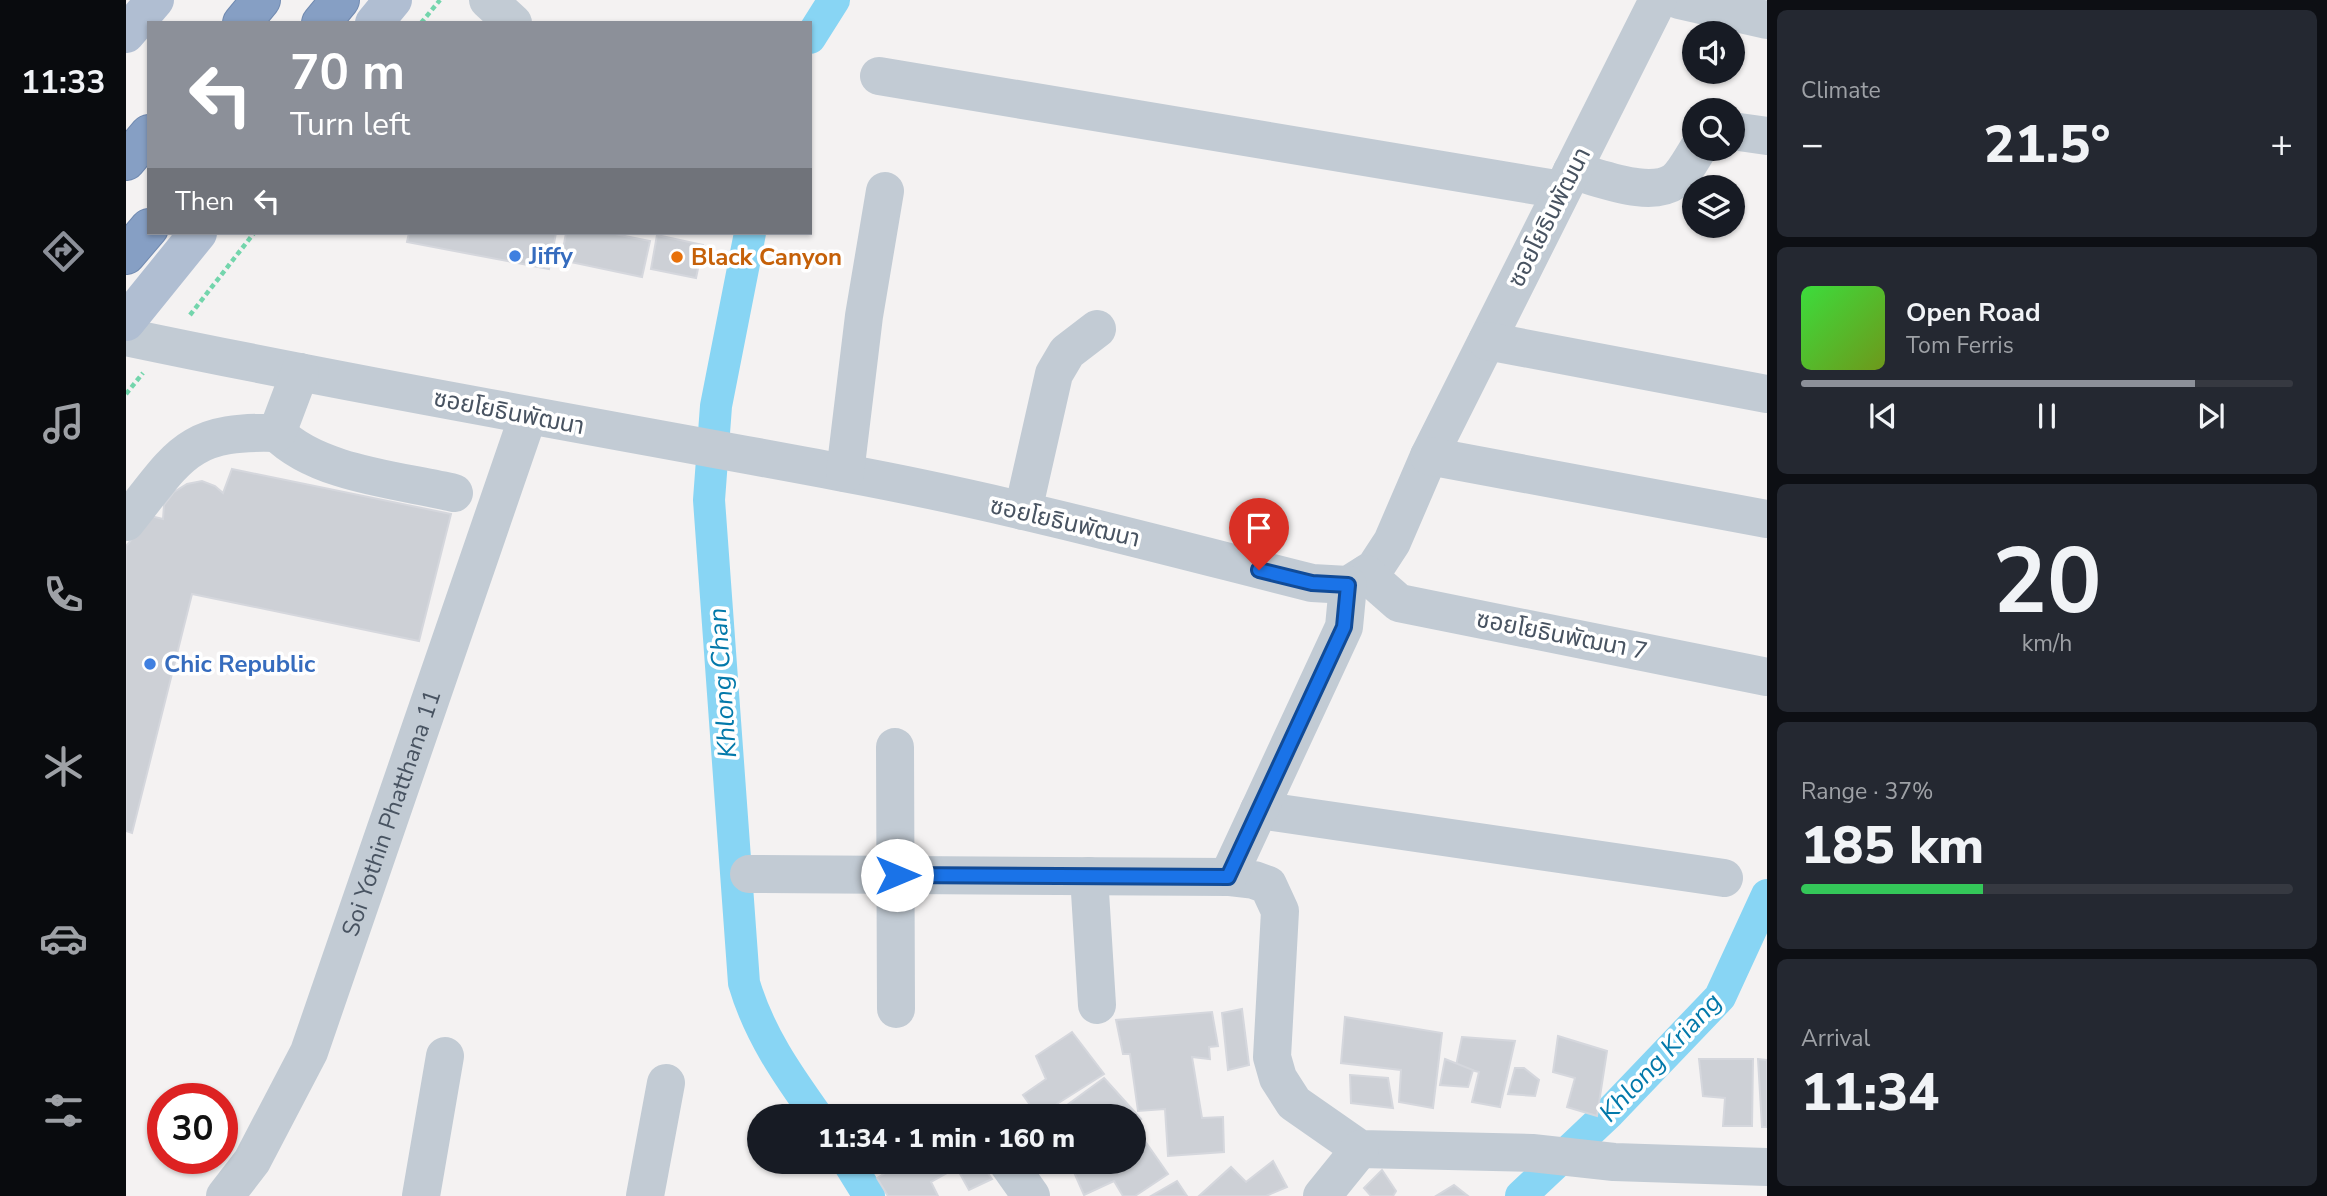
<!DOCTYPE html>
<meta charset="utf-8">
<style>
body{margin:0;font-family:"Nunito Sans","Noto Sans Thai",sans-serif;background:#242831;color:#f1f3f6;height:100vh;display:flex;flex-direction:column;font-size:26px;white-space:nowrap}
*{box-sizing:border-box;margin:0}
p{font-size:23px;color:#9ea1a6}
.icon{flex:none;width:38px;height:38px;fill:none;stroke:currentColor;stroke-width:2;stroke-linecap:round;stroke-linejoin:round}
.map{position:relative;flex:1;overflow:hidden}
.drawer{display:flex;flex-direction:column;gap:10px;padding:10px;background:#0d0f14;width:560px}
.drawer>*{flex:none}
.guide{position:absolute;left:21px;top:21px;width:665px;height:214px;border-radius:0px;box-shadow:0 2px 5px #0004;background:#8c9099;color:#fff;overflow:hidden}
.fabs{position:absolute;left:1556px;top:21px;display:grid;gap:14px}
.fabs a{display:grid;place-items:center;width:63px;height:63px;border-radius:50%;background:#171b24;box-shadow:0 2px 5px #0004;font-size:35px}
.speed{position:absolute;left:21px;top:1083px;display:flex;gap:14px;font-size:35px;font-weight:700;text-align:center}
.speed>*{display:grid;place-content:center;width:91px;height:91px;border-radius:50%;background:#171b24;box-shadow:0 2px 5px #0004;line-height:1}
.speed .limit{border:10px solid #d22;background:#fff;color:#111}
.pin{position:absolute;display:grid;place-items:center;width:60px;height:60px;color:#fff;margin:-72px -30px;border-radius:50% 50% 50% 0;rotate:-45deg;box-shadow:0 0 7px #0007}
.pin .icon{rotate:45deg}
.me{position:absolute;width:77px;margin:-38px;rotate:90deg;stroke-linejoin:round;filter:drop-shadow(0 0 5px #0008)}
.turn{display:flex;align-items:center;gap:24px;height:147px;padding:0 28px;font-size:32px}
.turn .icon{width:91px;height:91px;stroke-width:2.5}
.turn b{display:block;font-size:49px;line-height:60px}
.then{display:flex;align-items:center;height:66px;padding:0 28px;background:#0003;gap:14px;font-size:26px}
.big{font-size:52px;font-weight:800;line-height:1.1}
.drawer .card{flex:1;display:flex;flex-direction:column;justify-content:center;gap:10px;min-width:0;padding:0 24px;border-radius:10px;background:#242831}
.drawer .dial{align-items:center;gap:0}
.dial b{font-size:91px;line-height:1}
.song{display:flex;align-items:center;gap:21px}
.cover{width:84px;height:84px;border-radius:10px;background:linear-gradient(135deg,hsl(120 70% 55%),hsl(80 70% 35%))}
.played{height:7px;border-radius:4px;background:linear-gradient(90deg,#8c9099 80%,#363941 80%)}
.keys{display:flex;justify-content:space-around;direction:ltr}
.heat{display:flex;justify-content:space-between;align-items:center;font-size:38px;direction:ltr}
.charge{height:10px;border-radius:5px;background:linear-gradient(90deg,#34c759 37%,#363941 0)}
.trip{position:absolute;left:621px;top:1104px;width:399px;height:70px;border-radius:35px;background:#171b24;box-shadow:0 2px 5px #0004;font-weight:800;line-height:70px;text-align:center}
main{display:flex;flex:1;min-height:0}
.tabs{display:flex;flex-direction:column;width:126px;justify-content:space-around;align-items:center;background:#090b0e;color:#9ea1a6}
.tabs .icon{width:49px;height:49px}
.tabs .selected{color:#8c9099}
.tabs b{font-size:32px;color:#f1f3f6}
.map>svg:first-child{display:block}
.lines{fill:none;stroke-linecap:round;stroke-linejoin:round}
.canal{stroke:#88d5f4;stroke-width:32}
.building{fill:#cdd0d6;stroke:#d5d7dd;stroke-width:2}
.highway-casing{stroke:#718ab0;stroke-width:40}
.path{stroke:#73d5ac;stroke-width:4.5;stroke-dasharray:5 3.5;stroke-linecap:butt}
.minor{stroke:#c2cbd4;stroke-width:38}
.major{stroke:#b0bed2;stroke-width:38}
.highway{stroke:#869fc4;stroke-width:38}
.route-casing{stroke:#114b97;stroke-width:18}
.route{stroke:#1a73e8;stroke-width:12}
.shop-dot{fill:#3f7fe0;stroke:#fff;stroke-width:2.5}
.food-dot{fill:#e8710a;stroke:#fff;stroke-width:2.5}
.labels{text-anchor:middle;stroke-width:7;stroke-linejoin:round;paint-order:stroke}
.street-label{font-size:24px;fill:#485361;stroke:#fff}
.shop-label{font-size:24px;font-weight:bold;fill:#366cbe;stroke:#fff;text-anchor:start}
.food-label{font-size:24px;font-weight:bold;fill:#c56008;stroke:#fff;text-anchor:start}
.water-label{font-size:26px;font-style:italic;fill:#0379aa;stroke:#fff}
</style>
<main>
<nav class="tabs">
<b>11:33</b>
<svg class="icon selected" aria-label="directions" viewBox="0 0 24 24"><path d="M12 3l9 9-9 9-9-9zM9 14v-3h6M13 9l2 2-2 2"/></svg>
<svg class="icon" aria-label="music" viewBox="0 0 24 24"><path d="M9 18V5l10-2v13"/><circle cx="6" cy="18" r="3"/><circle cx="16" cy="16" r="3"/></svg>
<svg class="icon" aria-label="phone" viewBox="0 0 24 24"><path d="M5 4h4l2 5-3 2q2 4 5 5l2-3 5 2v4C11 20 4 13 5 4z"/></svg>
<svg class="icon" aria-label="climate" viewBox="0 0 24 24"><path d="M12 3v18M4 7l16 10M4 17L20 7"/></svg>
<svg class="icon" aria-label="car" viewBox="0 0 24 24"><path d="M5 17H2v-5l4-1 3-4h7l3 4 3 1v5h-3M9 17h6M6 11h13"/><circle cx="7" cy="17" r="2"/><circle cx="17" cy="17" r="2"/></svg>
<svg class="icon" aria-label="filters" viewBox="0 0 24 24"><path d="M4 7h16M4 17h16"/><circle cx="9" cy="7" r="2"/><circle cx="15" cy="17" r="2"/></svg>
</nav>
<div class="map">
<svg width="1641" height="1196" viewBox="0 0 1641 1196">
<rect width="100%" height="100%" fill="#f4f2f2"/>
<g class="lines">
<g class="canal">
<polyline points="684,38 708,0"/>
<path d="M624,233l-34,173 -7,94 35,483c15,51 43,91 73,133"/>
<polyline points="722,1162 743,1196"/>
<polyline points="1395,1196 1484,1112 1594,997 1641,895"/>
</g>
</g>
<g class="building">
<polygon points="283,233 430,233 423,269 281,242"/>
<polygon points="440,233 484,233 524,241 516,277 435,260"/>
<polygon points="531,235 577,245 570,278 525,269"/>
<polygon points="106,469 325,514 293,641 66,594 6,833 0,831 0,546 25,516 37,519 38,505 48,492 61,484 76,481 89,486 97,493"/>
<polygon points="1116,1009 1123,1065 1102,1070 1096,1013"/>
<polygon points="1086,1012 1092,1046 1083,1047 1084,1059 1066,1057 1076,1118 1097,1117 1098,1152 1042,1156 1039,1109 1012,1111 1004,1054 997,1054 990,1020"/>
<polygon points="1219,1017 1316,1033 1307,1108 1273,1102 1275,1070 1215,1063"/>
<polygon points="946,1032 978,1074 912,1116 897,1095 920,1079 910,1056"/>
<polygon points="1432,1036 1481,1051 1471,1116 1441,1107 1449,1078 1427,1072"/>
<polygon points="1336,1037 1389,1041 1374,1107 1346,1102 1353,1072 1330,1066"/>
<polygon points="1319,1059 1347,1070 1342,1087 1314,1085"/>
<polygon points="1573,1059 1627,1059 1626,1126 1597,1126 1599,1098 1577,1096"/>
<polygon points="1632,1059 1641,1060 1641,1127 1636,1127"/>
<polygon points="1389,1068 1398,1068 1413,1080 1409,1096 1382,1094"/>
<polygon points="1224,1075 1262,1078 1267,1108 1225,1103"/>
<polygon points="978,1078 1015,1119 1008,1123 1008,1116 926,1116"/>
<polygon points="1014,1134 1042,1174 1009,1196 997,1196 988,1181 958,1195 947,1170 962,1162 1008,1162 1008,1137"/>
<polygon points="1147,1161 1161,1187 1140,1196 1073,1196 1105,1167 1120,1182"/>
<polygon points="777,1162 816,1162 823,1172 805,1182 812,1196 762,1196 751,1178"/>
<polygon points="854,1162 866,1179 843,1190 828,1163"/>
<polygon points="1256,1170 1270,1191 1267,1196 1245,1196 1238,1188"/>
<polygon points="1051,1181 1061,1196 1025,1196"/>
<polygon points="1328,1185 1342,1196 1310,1196"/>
</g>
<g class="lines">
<g class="highway-casing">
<g id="highway">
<polyline points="116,23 135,0"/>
<polyline points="195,23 214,0"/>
<polyline points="0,161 23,134"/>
<polyline points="0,255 23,228"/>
</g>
</g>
<g class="path">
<polyline points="295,23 314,0"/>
<polyline points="64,315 128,233"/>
<polyline points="0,394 17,373"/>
</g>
<g class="minor">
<polyline points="362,0 387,23"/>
<polyline points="1553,0 1641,20"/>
<polyline points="753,76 1436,190"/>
<polyline points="1606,131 1641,136"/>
<path d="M1446,171c28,6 77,28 103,10 9,-7 17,-23 23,-32"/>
<path d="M0,337c238,50 478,91 718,136 158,29 313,71 468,110l36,2 27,-17 17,-26 37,-86 229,-456"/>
<polyline points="1361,341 1641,394"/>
<path d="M151,433c41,41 122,47 177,60"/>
<polyline points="1303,456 1641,519"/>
<polyline points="719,473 738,316 759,191"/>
<polyline points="897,511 928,374 941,352 971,329"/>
<path d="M0,522c53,-66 60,-92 151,-89l23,-61"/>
<polyline points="1240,574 1273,603 1641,677"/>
<polyline points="769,747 770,1009"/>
<polyline points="1133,810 1598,878"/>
<polyline points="623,874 1102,877 1128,880 1142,885 1154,911 1146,1057 1152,1078 1168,1103 1234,1149 1406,1153 1488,1162 1641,1167"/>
<polyline points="963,876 971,1005"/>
<polyline points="1102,877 1218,627 1222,585"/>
<polyline points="881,1162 905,1196"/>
<path id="s1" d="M99,1196l27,-35 57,-109 219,-636"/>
<polyline points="295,1196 319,1056"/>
<polyline points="519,1196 540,1083"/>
<polyline points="1196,1196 1234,1149"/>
</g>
<g class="major">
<polyline points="248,23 267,0"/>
<polyline points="0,34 29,0"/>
<polyline points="0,322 72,233"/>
</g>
<use href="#highway" class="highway"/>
</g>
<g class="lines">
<g class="route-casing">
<polyline id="route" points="771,875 1102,877 1218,627 1222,585 1186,583 1133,570"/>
</g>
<use href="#route" class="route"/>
</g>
<g class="shop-dot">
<circle cx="389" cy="256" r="7"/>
<circle cx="24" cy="664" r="7"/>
</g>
<circle class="food-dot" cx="551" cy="257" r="7"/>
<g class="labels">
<g class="street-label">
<text transform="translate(1423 217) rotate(-63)" y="8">ซอยโยธินพัฒนา</text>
<text transform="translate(383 412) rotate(11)" y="8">ซอยโยธินพัฒนา</text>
<text transform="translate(939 522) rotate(13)" y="8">ซอยโยธินพัฒนา</text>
<text transform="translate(1436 635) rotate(11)" y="8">ซอยโยธินพัฒนา 7</text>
<text dy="8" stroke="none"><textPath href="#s1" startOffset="420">Soi Yothin Phatthana 11</textPath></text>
</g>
<g class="shop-label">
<text x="403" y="264">Jiffy</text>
<text x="38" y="672">Chic Republic</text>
</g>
<g class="food-label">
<text x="565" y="265">Black Canyon</text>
</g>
<g class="water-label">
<text transform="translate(596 683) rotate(-94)" y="9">Khlong Chan</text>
<text transform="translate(1534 1057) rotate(-47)" y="9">Khlong Kriang</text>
</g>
</g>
</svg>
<div class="fabs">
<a><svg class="icon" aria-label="sound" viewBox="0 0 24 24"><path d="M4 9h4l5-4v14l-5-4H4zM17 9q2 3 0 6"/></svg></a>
<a><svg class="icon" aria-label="search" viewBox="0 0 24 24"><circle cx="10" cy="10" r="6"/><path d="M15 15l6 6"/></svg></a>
<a><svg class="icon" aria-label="layers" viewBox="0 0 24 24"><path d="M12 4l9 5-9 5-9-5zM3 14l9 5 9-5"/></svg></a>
</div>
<div class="speed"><div class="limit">30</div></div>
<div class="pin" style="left:1133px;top:570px;background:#d93025"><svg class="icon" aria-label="arrive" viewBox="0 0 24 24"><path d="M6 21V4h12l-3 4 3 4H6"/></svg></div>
<svg class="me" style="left:771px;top:875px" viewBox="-20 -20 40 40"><circle r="19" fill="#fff"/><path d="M0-13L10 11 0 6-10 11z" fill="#1a73e8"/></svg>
<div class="trip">11:34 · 1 min · 160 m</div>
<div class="guide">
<div class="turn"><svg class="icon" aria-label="left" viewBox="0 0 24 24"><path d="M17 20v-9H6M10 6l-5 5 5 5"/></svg><div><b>70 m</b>Turn left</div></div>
<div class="then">Then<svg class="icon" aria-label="left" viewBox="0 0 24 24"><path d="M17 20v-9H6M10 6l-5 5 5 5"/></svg></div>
</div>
</div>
<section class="drawer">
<div class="card"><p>Climate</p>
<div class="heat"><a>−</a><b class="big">21.5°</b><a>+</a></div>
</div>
<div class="card">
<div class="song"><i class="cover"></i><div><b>Open Road</b><p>Tom Ferris</p></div></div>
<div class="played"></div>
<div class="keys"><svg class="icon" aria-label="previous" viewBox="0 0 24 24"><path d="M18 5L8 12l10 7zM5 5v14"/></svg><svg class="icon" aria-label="pause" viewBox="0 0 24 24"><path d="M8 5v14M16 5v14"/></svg><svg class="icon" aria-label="next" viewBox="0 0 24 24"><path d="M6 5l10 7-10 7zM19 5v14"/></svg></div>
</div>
<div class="card dial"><b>20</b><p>km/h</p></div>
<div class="card"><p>Range · 37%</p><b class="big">185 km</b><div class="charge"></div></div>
<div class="card"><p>Arrival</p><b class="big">11:34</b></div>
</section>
</main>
